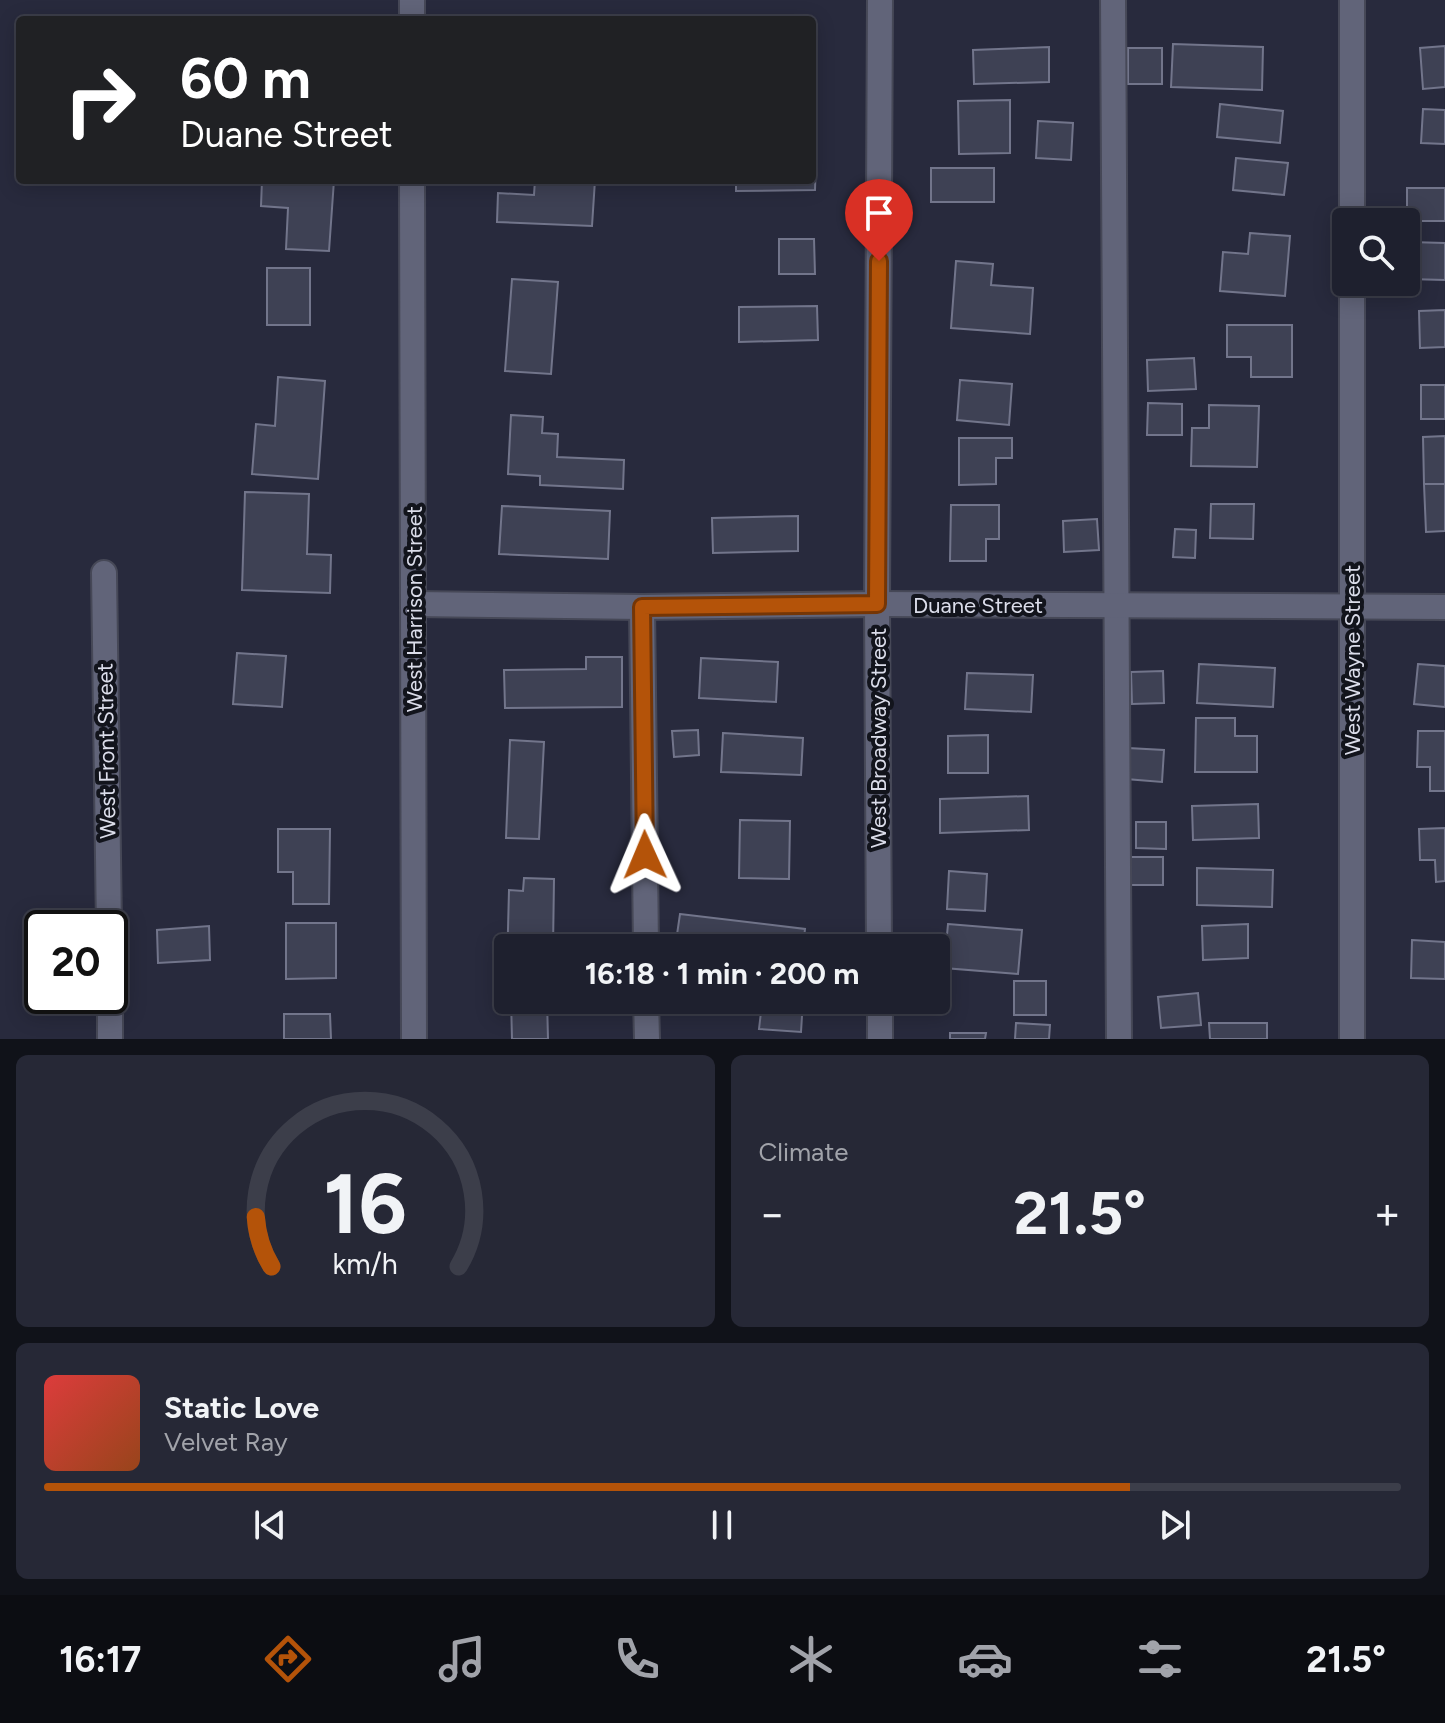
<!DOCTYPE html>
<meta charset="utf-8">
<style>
body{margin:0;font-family:Figtree,sans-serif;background:#262836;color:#f1f3f6;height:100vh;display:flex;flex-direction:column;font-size:30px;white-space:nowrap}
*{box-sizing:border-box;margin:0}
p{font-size:26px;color:#a1a3aa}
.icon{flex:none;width:44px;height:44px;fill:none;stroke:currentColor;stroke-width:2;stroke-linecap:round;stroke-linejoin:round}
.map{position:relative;height:1039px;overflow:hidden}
.drawer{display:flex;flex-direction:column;gap:16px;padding:16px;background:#101219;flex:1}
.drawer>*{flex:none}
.hud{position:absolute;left:16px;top:16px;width:800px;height:168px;border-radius:8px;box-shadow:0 4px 20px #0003,0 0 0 2px #3c3e4a;background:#202124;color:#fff;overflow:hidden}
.controls{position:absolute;left:1332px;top:208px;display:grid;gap:16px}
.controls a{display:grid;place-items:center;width:88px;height:88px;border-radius:8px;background:#1e202e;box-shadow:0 4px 20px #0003,0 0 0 2px #3c3e4a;font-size:40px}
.speed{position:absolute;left:24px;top:910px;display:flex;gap:16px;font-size:40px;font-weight:700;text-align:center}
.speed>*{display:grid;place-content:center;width:104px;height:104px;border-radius:50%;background:#1e202e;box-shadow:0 4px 20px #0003,0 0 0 2px #3c3e4a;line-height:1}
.speed .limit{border:4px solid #111;border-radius:12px;background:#fff;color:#111}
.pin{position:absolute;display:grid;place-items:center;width:68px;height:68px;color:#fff;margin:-82px -34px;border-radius:50% 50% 50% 0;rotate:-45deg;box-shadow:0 0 8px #0007}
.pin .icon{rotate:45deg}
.me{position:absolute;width:88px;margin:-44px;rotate:359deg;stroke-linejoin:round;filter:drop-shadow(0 0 6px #0008)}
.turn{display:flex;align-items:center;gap:28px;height:168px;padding:0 32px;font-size:36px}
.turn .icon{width:104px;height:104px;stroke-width:2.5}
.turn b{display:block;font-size:56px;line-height:68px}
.big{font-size:60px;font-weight:700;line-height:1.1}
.drawer .tile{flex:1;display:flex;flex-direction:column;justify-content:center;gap:12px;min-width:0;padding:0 28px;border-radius:12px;background:#262836}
.drawer .dial{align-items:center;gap:0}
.dial svg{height:208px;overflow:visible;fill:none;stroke:#3c3e4a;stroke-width:7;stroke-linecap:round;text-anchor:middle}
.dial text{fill:#f1f3f6;stroke:none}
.song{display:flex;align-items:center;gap:24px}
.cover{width:96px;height:96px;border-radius:12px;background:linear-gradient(135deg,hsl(0 70% 55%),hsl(20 70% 35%))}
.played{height:8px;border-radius:4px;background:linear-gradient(90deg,#b45309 80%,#3c3e4a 80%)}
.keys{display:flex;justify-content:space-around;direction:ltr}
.heat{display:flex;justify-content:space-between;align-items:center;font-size:44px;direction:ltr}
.drawer .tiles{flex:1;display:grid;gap:16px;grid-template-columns:1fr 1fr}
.tile:last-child{grid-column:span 2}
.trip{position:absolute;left:494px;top:934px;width:456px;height:80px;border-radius:8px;background:#1e202e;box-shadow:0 4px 20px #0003,0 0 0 2px #3c3e4a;font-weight:700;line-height:80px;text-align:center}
.tabs{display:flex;height:128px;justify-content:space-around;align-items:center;background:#0c0d12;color:#a1a3aa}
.tabs .icon{width:56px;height:56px}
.tabs .selected{color:#b45309}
.tabs b{font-size:36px;color:#f1f3f6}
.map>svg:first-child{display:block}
.building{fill:#3e4154;stroke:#72758b;stroke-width:2}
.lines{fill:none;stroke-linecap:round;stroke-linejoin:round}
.minor-casing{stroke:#464857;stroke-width:28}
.minor{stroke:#616479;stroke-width:24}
.route-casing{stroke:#753606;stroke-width:20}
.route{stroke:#b45309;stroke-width:14}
.labels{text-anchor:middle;stroke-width:8;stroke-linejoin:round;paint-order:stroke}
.street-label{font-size:22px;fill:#dbddea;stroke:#12141c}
</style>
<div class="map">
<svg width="1445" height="1039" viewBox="0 0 1445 1039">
<rect width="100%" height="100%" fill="#282a3d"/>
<g class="building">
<polygon points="1173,44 1263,47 1262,90 1171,87"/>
<polygon points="1445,46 1445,87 1423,89 1420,48"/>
<polygon points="1049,47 1049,82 974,84 973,50"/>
<rect x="1128" y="48" width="34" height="36"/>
<polygon points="1010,100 1010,153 959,154 958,101"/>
<polygon points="1220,104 1283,111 1280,143 1217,137"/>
<polygon points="1423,109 1445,110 1445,144 1421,143"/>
<polygon points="1038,121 1073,123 1071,160 1036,158"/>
<polygon points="812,157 816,157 815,190 736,191 736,180 812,180"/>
<polygon points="1236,158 1288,163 1284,195 1233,190"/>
<rect x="931" y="168" width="63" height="34"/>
<polygon points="262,180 334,180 329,251 286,249 288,208 261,206"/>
<polygon points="535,180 595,180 592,226 497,222 498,193 534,195"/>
<rect x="1407" y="188" width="38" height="33"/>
<polygon points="1250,233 1290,236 1285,296 1220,291 1223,252 1248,254"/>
<polygon points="779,239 814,239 815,274 779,274"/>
<polygon points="1410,242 1445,243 1445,280 1409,279"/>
<polygon points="956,261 993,264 991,285 1033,288 1030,334 951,328"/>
<rect x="267" y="268" width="43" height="57"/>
<polygon points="512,279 558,282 551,374 505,371"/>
<polygon points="817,306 818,340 739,342 739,307"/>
<polygon points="1445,310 1445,347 1420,348 1419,311"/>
<polygon points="1227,325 1292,325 1292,377 1251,377 1251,357 1227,357"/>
<polygon points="1194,358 1196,389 1148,391 1147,360"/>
<polygon points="278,377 325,381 318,479 252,474 256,424 275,426"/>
<polygon points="960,380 1012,384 1009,425 957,420"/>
<rect x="1421" y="385" width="24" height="34"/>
<polygon points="1148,403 1182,404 1182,435 1147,435"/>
<polygon points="1209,405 1259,406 1257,467 1191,466 1192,428 1209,428"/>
<polygon points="511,415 543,417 542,433 558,434 557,457 624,460 623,489 540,485 540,476 508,474"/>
<polygon points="1445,436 1445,484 1424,484 1423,437"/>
<polygon points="959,438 1012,438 1012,458 996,458 996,484 959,485"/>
<polygon points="1424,484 1445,484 1445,531 1426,532"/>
<polygon points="245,492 309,494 307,554 331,555 330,593 242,590"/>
<polygon points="1211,504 1254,504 1253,539 1210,538"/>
<polygon points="951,505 999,505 999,539 986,539 986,561 950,561"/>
<polygon points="502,506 610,511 608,559 499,554"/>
<polygon points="798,516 798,551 713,553 712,518"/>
<polygon points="1097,519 1099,550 1064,552 1063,521"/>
<polygon points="1175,529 1196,530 1195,558 1173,557"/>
<polygon points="237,653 286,656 282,707 233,704"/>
<polygon points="586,657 622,657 622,707 505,708 504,670 586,669"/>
<polygon points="701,658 778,662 776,702 699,698"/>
<polygon points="1199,664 1275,668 1273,707 1197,703"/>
<polygon points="1418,664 1445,666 1445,707 1414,704"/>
<polygon points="1163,671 1164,703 1132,704 1131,672"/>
<polygon points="967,673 1033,675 1031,712 965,709"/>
<polygon points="1196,718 1235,718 1235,736 1257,736 1257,772 1195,772"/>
<polygon points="698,730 699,755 674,757 672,731"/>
<polygon points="1418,731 1445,731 1445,791 1430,791 1430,767 1417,767"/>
<polygon points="723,733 803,738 801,775 721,772"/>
<polygon points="988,735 988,773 948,773 948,736"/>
<polygon points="510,740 544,742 539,839 506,838"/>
<polygon points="1128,748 1164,750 1162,782 1126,779"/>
<polygon points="1028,796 1029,830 940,833 940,799"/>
<polygon points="1258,804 1259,838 1193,840 1192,806"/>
<polygon points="740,820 790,821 789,879 739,878"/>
<polygon points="1136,822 1166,822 1166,849 1136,848"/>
<polygon points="1445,828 1445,881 1436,882 1435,860 1420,860 1419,829"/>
<polygon points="278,829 330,829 329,904 293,904 293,872 278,872"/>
<rect x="1130" y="857" width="33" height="28"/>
<polygon points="1197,868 1273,870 1272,907 1197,905"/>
<polygon points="949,871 987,874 985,911 947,909"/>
<polygon points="524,878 554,879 553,948 508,948 507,968 509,890 523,891"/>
<polygon points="680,914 805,929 803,948 675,948"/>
<polygon points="286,923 336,923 336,978 286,979"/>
<polygon points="948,924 1022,930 1018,974 944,968"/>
<polygon points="1248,924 1248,958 1203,960 1202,926"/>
<polygon points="209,926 210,960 158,963 157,930"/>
<polygon points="1412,940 1445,942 1445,979 1411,978"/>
<rect x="1014" y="981" width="32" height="34"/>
<polygon points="1198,993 1201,1025 1161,1028 1158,997"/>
<polygon points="511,1000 547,1000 548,1039 512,1039"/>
<polygon points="737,1000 803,1000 801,1032 759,1029 761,1012 736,1010"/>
<polygon points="284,1014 330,1014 331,1039 284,1039"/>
<polygon points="1016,1023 1050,1025 1049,1039 1015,1039"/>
<polygon points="1209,1023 1267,1023 1267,1039 1210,1039"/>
<polygon points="950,1033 986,1033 985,1039 950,1039"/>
</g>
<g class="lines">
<g class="minor-casing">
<g id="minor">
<polyline points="412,0 412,20"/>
<polyline points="1113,0 1119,1039"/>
<polyline points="412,180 414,1039"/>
<polyline points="1352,222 1352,0"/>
<polyline points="104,573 109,928"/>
<polyline points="414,604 642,607 877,604 1445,607"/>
<polyline points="642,607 646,948"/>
<polyline points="879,948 877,604 880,0"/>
<polyline points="110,996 110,1039"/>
<polyline points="646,1000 647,1039"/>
<polyline points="880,1000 880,1039"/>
<polyline points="1352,1039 1352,282"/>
</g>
</g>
<use href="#minor" class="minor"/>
</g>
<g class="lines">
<g class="route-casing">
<polyline id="route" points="645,855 642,607 877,604 879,261"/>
</g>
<use href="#route" class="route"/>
</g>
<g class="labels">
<g class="street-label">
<text x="978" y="613">Duane Street</text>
<text transform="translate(414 609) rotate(-90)" y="8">West Harrison Street</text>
<text transform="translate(1352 660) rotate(-90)" y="8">West Wayne Street</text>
<text transform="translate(878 738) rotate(-90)" y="8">West Broadway Street</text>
<text transform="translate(106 751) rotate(-91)" y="8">West Front Street</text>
</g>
</g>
</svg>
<div class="controls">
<a><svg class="icon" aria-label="search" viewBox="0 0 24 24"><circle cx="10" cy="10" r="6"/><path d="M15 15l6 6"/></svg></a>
</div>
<div class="speed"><div class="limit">20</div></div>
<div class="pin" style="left:879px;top:261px;background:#d93025"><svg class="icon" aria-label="arrive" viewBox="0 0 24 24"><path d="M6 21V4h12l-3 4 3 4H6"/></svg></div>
<svg class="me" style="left:645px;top:855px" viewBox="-20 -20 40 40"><path d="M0-17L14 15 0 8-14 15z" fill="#b45309" stroke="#fff" stroke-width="4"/></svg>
<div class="trip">16:18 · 1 min · 200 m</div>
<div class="hud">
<div class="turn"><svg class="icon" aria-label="right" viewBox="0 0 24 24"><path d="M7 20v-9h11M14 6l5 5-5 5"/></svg><div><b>60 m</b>Duane Street</div></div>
</div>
</div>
<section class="drawer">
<div class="tiles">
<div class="tile dial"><svg viewBox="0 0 100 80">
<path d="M14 69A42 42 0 1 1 86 69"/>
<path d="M14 69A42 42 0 0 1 8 50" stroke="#b45309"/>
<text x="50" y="56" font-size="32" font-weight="700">16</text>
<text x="50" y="72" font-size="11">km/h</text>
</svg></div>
<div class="tile"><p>Climate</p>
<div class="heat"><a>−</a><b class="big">21.5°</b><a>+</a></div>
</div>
<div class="tile">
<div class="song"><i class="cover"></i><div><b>Static Love</b><p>Velvet Ray</p></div></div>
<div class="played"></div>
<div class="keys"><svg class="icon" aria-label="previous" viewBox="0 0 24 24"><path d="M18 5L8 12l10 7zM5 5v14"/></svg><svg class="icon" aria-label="pause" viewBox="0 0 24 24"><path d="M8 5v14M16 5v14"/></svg><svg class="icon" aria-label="next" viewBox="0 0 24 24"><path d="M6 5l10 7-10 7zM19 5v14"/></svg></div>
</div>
</div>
</section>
<nav class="tabs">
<b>16:17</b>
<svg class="icon selected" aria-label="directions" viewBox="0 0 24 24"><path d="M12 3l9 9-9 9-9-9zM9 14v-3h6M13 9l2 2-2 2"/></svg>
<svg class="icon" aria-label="music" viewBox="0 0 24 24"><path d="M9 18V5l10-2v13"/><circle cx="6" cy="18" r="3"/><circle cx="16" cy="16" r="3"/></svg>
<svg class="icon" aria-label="phone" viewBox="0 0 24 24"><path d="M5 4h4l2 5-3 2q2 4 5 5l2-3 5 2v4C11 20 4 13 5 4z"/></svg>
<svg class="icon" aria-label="climate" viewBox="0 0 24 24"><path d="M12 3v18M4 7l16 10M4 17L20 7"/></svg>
<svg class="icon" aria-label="car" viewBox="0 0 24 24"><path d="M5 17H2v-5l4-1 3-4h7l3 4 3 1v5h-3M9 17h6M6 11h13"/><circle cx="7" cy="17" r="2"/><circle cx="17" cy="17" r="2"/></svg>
<svg class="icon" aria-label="filters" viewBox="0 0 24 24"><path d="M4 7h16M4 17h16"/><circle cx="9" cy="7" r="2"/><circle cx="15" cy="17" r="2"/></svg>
<b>21.5°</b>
</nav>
